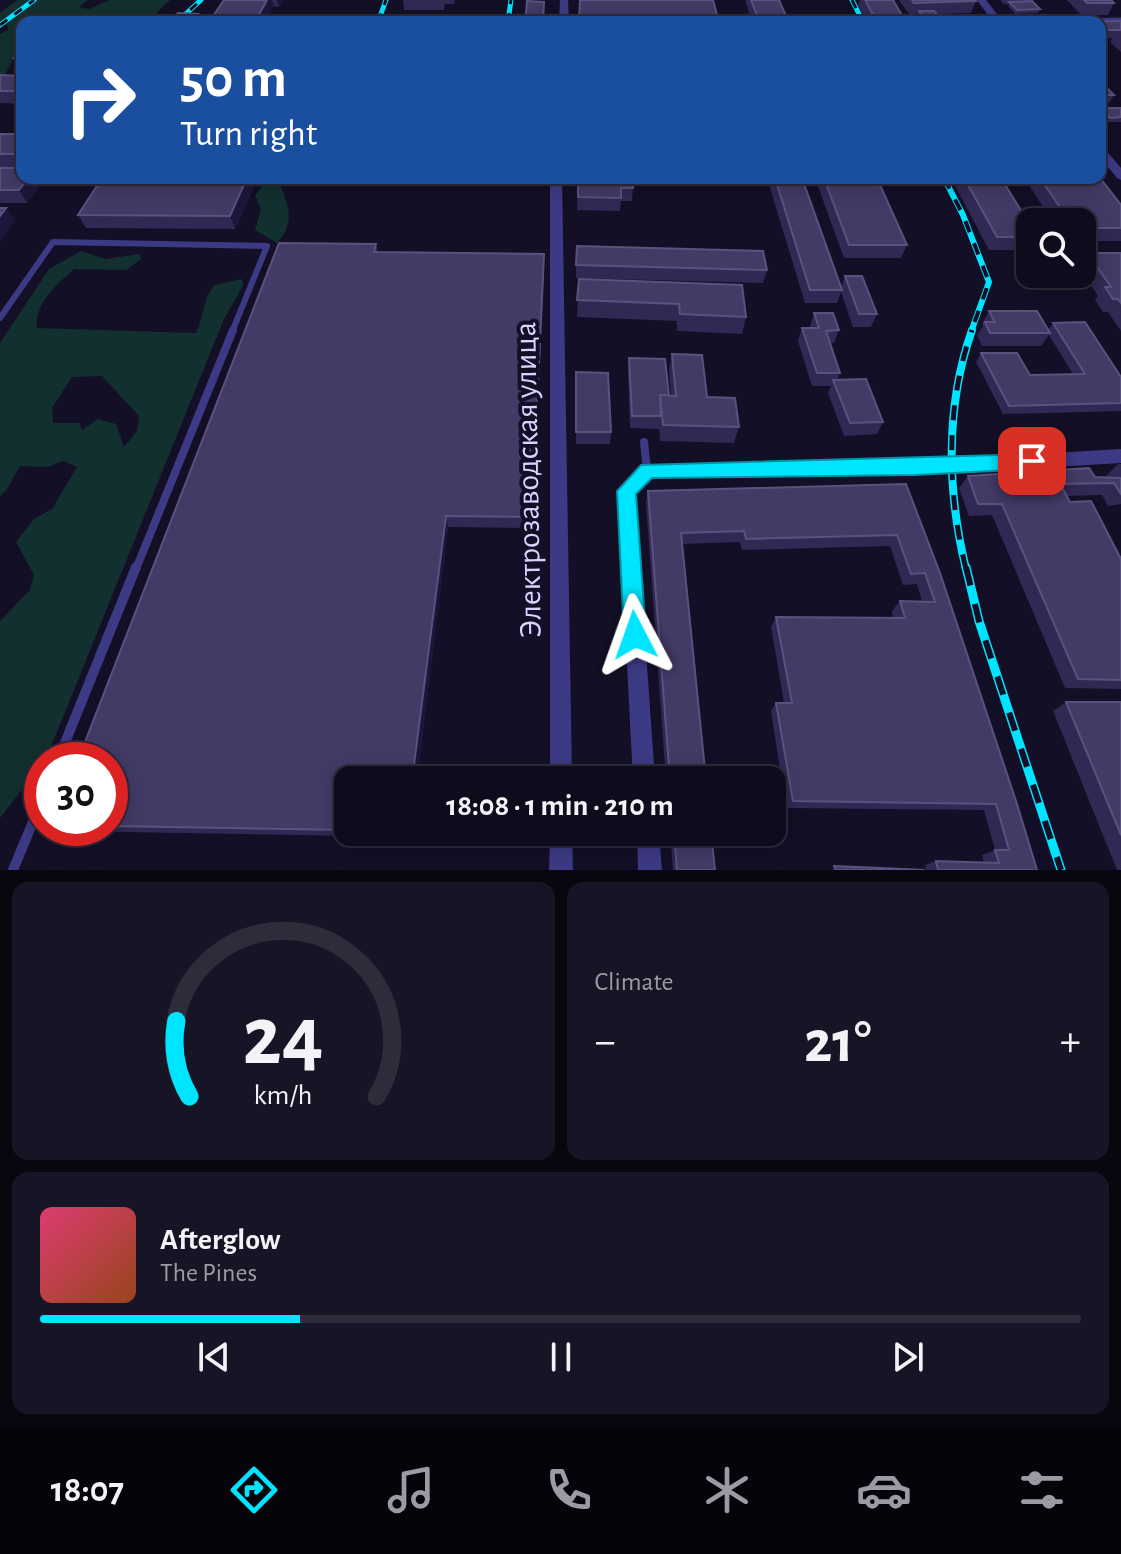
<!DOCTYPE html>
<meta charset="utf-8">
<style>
body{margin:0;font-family:"Alegreya Sans",sans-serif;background:#171425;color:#f1f3f6;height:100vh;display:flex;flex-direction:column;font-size:30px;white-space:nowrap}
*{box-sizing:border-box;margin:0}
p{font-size:26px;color:#9b9ba3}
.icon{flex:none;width:44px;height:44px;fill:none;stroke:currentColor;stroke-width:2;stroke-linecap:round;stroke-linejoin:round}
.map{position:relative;height:870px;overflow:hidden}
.side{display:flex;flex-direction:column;gap:12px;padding:12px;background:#08060f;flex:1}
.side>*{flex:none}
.guide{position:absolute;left:16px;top:16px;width:1090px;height:168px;border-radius:16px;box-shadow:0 4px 20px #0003,0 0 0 2px #2e2b3b;background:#1a4fa0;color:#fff;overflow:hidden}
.buttons{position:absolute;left:1016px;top:208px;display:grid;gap:16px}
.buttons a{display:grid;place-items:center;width:80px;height:80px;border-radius:16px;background:#0e0b1c;box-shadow:0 4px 20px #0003,0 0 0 2px #2e2b3b;font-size:40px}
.speed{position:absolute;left:24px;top:742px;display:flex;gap:16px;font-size:40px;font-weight:700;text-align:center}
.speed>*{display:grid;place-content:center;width:104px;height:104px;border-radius:50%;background:#0e0b1c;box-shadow:0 4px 20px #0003,0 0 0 2px #2e2b3b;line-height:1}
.speed .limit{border:12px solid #d22;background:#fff;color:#111}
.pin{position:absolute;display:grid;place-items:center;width:68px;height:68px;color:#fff;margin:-34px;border-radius:16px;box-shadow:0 4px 12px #0006}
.me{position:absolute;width:88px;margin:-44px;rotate:356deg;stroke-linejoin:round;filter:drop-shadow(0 0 6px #0008)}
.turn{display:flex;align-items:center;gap:28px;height:168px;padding:0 32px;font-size:36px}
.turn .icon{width:104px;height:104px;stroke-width:2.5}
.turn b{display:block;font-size:56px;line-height:68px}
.big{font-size:60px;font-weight:600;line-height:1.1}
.side .card{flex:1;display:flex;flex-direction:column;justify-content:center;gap:12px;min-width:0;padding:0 28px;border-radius:16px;background:#171425}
.side .dial{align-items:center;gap:0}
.dial svg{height:208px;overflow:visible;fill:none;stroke:#2e2b3b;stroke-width:7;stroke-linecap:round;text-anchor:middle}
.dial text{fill:#f1f3f6;stroke:none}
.song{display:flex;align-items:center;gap:24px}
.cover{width:96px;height:96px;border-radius:12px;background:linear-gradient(135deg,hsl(340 70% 55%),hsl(20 70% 35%))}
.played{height:8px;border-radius:4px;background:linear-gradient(90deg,#00e5ff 25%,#2e2b3b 25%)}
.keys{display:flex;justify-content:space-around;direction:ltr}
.heat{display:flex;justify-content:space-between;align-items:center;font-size:44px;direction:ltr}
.side .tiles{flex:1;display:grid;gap:12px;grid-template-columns:1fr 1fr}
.card:last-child{grid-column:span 2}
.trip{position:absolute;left:334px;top:766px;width:452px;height:80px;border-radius:16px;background:#0e0b1c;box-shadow:0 4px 20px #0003,0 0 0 2px #2e2b3b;font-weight:600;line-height:80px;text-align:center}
.menu{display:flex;height:128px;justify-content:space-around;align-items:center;background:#06040b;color:#9b9ba3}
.menu .icon{width:56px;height:56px}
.menu .selected{color:#00e5ff}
.menu b{font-size:36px;color:#f1f3f6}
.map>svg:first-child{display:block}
.green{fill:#12302f;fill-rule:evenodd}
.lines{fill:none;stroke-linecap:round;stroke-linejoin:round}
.lane-far3{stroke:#3d3a85;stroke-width:5}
.lane-far2{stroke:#3d3a85;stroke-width:6}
.lane-far1{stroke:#3d3a85;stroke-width:8}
.lane{stroke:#3d3a85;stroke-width:10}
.street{fill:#3d3a85;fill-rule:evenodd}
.rail-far3-casing{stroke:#00e5ff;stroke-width:5}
.rail-far2-casing{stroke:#00e5ff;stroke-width:6}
.rail-far1-casing{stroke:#00e5ff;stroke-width:8}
.rail-casing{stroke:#00e5ff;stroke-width:9}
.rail-far3{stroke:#130f26;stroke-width:3;stroke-dasharray:9;stroke-linecap:butt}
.rail-far2{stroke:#130f26;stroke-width:4;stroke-dasharray:12;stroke-linecap:butt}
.rail-far1{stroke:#130f26;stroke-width:5;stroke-dasharray:15;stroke-linecap:butt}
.rail{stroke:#130f26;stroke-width:6;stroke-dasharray:19;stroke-linecap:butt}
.wall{fill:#312854}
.shaded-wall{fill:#1d163a}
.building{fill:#433a66;stroke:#5a527e;stroke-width:2}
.route{fill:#00e5ff;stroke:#0095a6;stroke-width:2}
.labels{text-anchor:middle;stroke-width:8;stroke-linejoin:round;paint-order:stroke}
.street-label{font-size:32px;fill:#d9d4ff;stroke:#130f26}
</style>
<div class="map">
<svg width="1121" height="870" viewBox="0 0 1121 870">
<rect width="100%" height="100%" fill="#130f26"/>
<g class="green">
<polygon points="17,0 88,0 79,7 89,9 109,0 170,0 147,22 22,22 22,51 14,57 0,85 0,34 8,30 7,25 0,22 0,13"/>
<path d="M267,178h20l-6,9c9,21 13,38 -4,56l-22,-13 6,-21 -6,-13z"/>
<path d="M81,251l24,8 35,-5 1,5 -15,11 -52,-1c-16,15 -40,34 -37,59l159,5c8,-17 7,-34 18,-48l28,-6 1,7 -19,33 -178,440 -4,1v4l-42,54v-197l30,-31 4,-15 -18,-33 18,-23 18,-10 25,-42 -14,-6 -15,6 -28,-1 -14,25 -6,5v-153l49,-74zM102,376l37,40 -2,15 -13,16 -8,-23 -18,-5 -16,11 -3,-7h-26l-1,-15 20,-31z"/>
</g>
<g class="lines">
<polyline class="lane-far3" points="1070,21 1121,20"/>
<polyline class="lane-far2" points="0,318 53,242 267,246 232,332"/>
<g class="lane-far1">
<polyline points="644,442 647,470"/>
<polyline points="136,569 233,330"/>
</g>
<g class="lane">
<polyline points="58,760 136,567"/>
<polyline points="13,870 42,800"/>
</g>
<g class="street">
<polygon points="560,0 568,0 569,22 559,22"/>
<polygon points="977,0 986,0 1003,22 993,22"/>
<polygon points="1100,147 1104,148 1121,168 1121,180 1117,178 1100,157"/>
<polygon points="550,178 562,178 572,780 550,780"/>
<polygon points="1121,449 1121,463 953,473 651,477 635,493 655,780 633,780 618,491 641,465 953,459"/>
<polygon points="550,832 572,832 573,870 549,870"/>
<polygon points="637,832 659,832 662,870 638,870"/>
</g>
<g class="rail-far3-casing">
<g id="rail-far3">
<polyline points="852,0 863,22"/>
<polyline points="177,22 201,0"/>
<polyline points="378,22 386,0"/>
<polyline points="508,22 511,0"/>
<polyline points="0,25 34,0"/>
</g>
</g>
<g class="rail-far2-casing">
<polyline id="rail-far2" points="944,178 963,215 989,282 971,332"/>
</g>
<g class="rail-far1-casing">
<path id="rail-far1" d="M966,569c-19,-78 -21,-162 6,-239"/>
</g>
<g class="rail-casing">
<polyline id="rail" points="966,567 979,621 1061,870"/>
</g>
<use href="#rail-far3" class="rail-far3"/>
<use href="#rail-far2" class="rail-far2"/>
<use href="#rail-far1" class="rail-far1"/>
<use href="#rail" class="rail"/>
</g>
<g class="wall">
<polygon points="224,0 283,0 279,7"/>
<polygon points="403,0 455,0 454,4 445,4 444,10 404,10"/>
<polygon points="746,0 779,0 786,16 784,22 752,22 746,3"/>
<polygon points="860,0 893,0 906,22 867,22 858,6"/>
<polygon points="900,0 975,0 976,1 971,13 936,14 943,22 918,22 916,19 918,14 910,15 900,2"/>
<polygon points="1000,0 1028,0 1027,2 1040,9 1038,13 1015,14 1008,6 1009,4 1004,4"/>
<polygon points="1067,0 1111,0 1114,3 1108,15 1081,15"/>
<polygon points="178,13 201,22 174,22 173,19"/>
<polygon points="1028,19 1083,22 1121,21 1121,52 1110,42 1112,38 1100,38 1100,22 1027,22"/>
<polygon points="22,49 22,71 21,71 14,58"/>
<polygon points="0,75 22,76 22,104 0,103"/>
<polygon points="1100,81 1102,83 1100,86 1114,95 1109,103 1100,104"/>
<polygon points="1102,108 1121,108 1121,122 1108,122 1100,113"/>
<rect x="0" y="134" width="22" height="33"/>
<polygon points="0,168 43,181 27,203 0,203"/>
<polygon points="258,178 235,229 86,228 78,215"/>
<polygon points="767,178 802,178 841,287 845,276 877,314 871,327 853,327 841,292 837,303 805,303"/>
<polygon points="815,178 877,178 907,245 901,258 844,258"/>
<polygon points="951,178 1001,178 1030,225 1030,250 989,250"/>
<polygon points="1035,178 1100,178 1121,205 1121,241 1082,241 1082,222 1053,222 1030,187"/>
<polygon points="578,180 633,188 632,201 621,201 620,211 577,210"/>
<polygon points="376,244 378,252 544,267 533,528 448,527 417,780 348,780 348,832 411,832 410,837 68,831 61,828 110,828 110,760"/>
<polygon points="1087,253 1121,253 1121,331 1108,312 1103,312 1095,300 1098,296 1082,271 1082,261"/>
<polygon points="576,265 767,270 763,283 576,278"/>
<polygon points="579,279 746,317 742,334 677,331 677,321 577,317"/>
<polygon points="989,311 1048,330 1053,323 1121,377 1121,411 1003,414 976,362 981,353 1030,375 1073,374 1049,335 1041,346 982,346 977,335 983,326 982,324"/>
<polygon points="814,313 839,330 834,343 830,343 840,373 837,380 883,422 877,434 844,436 828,393 831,386 812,386 798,341 802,328 810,328 810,326"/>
<polygon points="672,354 707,397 739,427 734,443 660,441 659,429 630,428 628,371 629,358 669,395 671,395 669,371"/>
<polygon points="576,372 611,432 610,444 576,444"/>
<polygon points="1118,464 1121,464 1121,504 1108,506 1102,495 1066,496 1070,502 1121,559 1121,689 1065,688 992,515 969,516 959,488 968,476 1108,478 1106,476"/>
<polygon points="906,484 1037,870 926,870 925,865 936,861 984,863 982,855 995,850 984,810 786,808 771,711 776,703 784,703 771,627 776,617 893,618 892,611 900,601 922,601 917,584 903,585 890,546 742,550 740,542 682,544 706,780 666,780 646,503 648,491"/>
<polygon points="1066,702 1121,702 1121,870 1117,870 1053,711"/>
<polygon points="670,832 711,832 715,870 673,870"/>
</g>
<g class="shaded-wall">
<polygon points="267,0 272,0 274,7 265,22 255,22"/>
<polygon points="277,0 283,0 279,7"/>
<polygon points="198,14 201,22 193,22 193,20"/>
<polygon points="28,178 41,178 43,181 27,203 19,190"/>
<polygon points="247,178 258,178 235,229 230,216"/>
<polygon points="6,208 15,221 0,241 0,216"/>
<polygon points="544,254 544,267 533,528 532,517"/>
<polygon points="446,516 448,527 417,780 412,780"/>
</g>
<g class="building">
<polygon points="224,0 267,0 255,22 209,22"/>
<polygon points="580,0 713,0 719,22 579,22"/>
<polygon points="751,0 779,0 786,16 757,15"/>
<polygon points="865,0 893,0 906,22 877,22"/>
<polygon points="912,0 975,0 976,1 914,3"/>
<polygon points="1084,0 1111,0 1114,3 1087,3"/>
<polygon points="527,1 544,2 543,22 525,22"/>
<polygon points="1032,1 1040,9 1017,10 1009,2"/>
<polygon points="919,11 934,11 943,22 927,22"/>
<polygon points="178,13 198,14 193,20 173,19"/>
<polygon points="283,17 310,17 307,22 281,22"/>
<polygon points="962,17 984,18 987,22 965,22"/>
<polygon points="1073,17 1083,22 1121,21 1121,30 1100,30 1100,22 1031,22 1028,19"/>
<polygon points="22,49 22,58 14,58"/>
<polygon points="0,75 22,76 22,91 0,91"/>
<polygon points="1100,86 1105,86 1114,95 1100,95"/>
<polygon points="1102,108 1121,108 1121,117 1110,118"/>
<rect x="0" y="134" width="22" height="20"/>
<polygon points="0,168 22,168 22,178 28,178 19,190 0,190"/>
<polygon points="102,178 247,178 230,216 78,215"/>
<polygon points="775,178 802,178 842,290 810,290"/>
<polygon points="824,178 877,178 907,245 849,245"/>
<polygon points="964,178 1001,178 1030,225 1030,237 997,237"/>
<polygon points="1040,178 1100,178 1121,205 1121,228 1082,228 1082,222 1070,222"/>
<polygon points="578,180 633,181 633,188 621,188 621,198 578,197"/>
<polygon points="0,208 6,208 0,216"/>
<polygon points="279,243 376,244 374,252 544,254 532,517 446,516 412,780 348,780 348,830 110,826 110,760 78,760"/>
<polygon points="577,246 763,251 767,270 576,265"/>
<polygon points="1087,253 1121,253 1121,303 1118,299 1113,299 1105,287 1111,287"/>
<polygon points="845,276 862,276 877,314 859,314"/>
<polygon points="579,279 742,285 746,317 680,314 679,304 577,300"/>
<polygon points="989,311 1037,311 1050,333 990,333 985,322 995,322"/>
<polygon points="814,313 833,313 839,330 826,331 840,373 817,373 802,328 819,328"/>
<polygon points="1085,322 1121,377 1121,403 1009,406 981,353 1017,353 1030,375 1085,374 1053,323"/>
<polygon points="672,354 702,355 707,397 735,398 739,427 663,425 660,395 676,396"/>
<polygon points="629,358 665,359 669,395 660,395 661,416 632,416"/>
<polygon points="576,372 608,373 611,432 576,432"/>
<polygon points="866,379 883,422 850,423 833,380"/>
<polygon points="1089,468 1095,477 1121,478 1121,494 1114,483 1060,484 1070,502 1091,501 1121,559 1121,680 1078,679 1002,504 978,504 968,476"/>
<polygon points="906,484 940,573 1017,804 1037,870 938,870 936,861 999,863 995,850 1009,850 996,804 793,801 776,703 792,703 776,617 905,618 900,601 935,602 925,573 911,574 897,535 746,539 744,531 681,533 706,780 670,780 648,491"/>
<polygon points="1066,702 1121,702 1121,835"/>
<polygon points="674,832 711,832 715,870 677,870"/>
<polygon points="834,866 925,870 835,870"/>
</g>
<polygon class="route" points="1032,454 1039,456 1042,461 1039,467 1032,469 914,475 652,478 636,494 646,635 643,643 635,646 628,643 624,635 617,491 641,465"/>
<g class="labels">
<g class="street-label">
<text transform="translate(527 480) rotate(-91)" y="11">Электрозаводская улица</text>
</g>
</g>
</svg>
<div class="buttons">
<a><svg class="icon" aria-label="search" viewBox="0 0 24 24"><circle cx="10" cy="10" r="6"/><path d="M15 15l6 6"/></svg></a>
</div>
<div class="speed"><div class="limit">30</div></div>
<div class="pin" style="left:1032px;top:461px;background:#d93025"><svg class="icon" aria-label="arrive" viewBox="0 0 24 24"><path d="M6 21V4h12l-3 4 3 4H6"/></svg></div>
<svg class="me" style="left:635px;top:635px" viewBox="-20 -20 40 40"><path d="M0-17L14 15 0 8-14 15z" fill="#00e5ff" stroke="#fff" stroke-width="4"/></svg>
<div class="trip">18:08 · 1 min · 210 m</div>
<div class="guide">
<div class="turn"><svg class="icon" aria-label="right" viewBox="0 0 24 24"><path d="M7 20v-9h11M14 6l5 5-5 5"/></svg><div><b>50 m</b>Turn right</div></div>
</div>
</div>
<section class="side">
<div class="tiles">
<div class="card dial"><svg viewBox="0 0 100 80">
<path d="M14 69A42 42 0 1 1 86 69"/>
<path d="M14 69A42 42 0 0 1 9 40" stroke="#00e5ff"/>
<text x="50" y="56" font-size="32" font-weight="700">24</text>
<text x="50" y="72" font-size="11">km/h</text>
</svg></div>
<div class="card"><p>Climate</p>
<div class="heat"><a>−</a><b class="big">21°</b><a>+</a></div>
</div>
<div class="card">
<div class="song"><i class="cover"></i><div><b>Afterglow</b><p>The Pines</p></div></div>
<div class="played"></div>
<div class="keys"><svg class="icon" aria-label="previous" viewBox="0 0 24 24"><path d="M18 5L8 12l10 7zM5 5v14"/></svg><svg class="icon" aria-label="pause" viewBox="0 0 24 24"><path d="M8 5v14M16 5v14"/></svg><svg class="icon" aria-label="next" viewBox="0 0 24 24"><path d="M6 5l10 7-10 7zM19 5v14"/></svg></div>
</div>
</div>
</section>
<nav class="menu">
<b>18:07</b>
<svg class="icon selected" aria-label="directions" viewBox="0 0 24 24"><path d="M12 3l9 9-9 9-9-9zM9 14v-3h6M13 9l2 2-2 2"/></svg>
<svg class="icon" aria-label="music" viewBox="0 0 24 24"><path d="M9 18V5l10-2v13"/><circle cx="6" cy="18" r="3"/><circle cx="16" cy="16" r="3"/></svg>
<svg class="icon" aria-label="phone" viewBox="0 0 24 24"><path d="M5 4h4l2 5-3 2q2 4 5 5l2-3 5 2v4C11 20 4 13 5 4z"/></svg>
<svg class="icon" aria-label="climate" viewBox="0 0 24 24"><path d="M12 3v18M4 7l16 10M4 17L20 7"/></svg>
<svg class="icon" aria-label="car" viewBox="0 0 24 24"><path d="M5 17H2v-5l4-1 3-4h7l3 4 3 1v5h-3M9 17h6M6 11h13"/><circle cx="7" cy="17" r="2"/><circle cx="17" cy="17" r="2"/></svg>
<svg class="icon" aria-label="filters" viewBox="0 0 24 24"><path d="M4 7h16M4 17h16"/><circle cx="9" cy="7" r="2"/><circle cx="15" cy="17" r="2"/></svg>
</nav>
